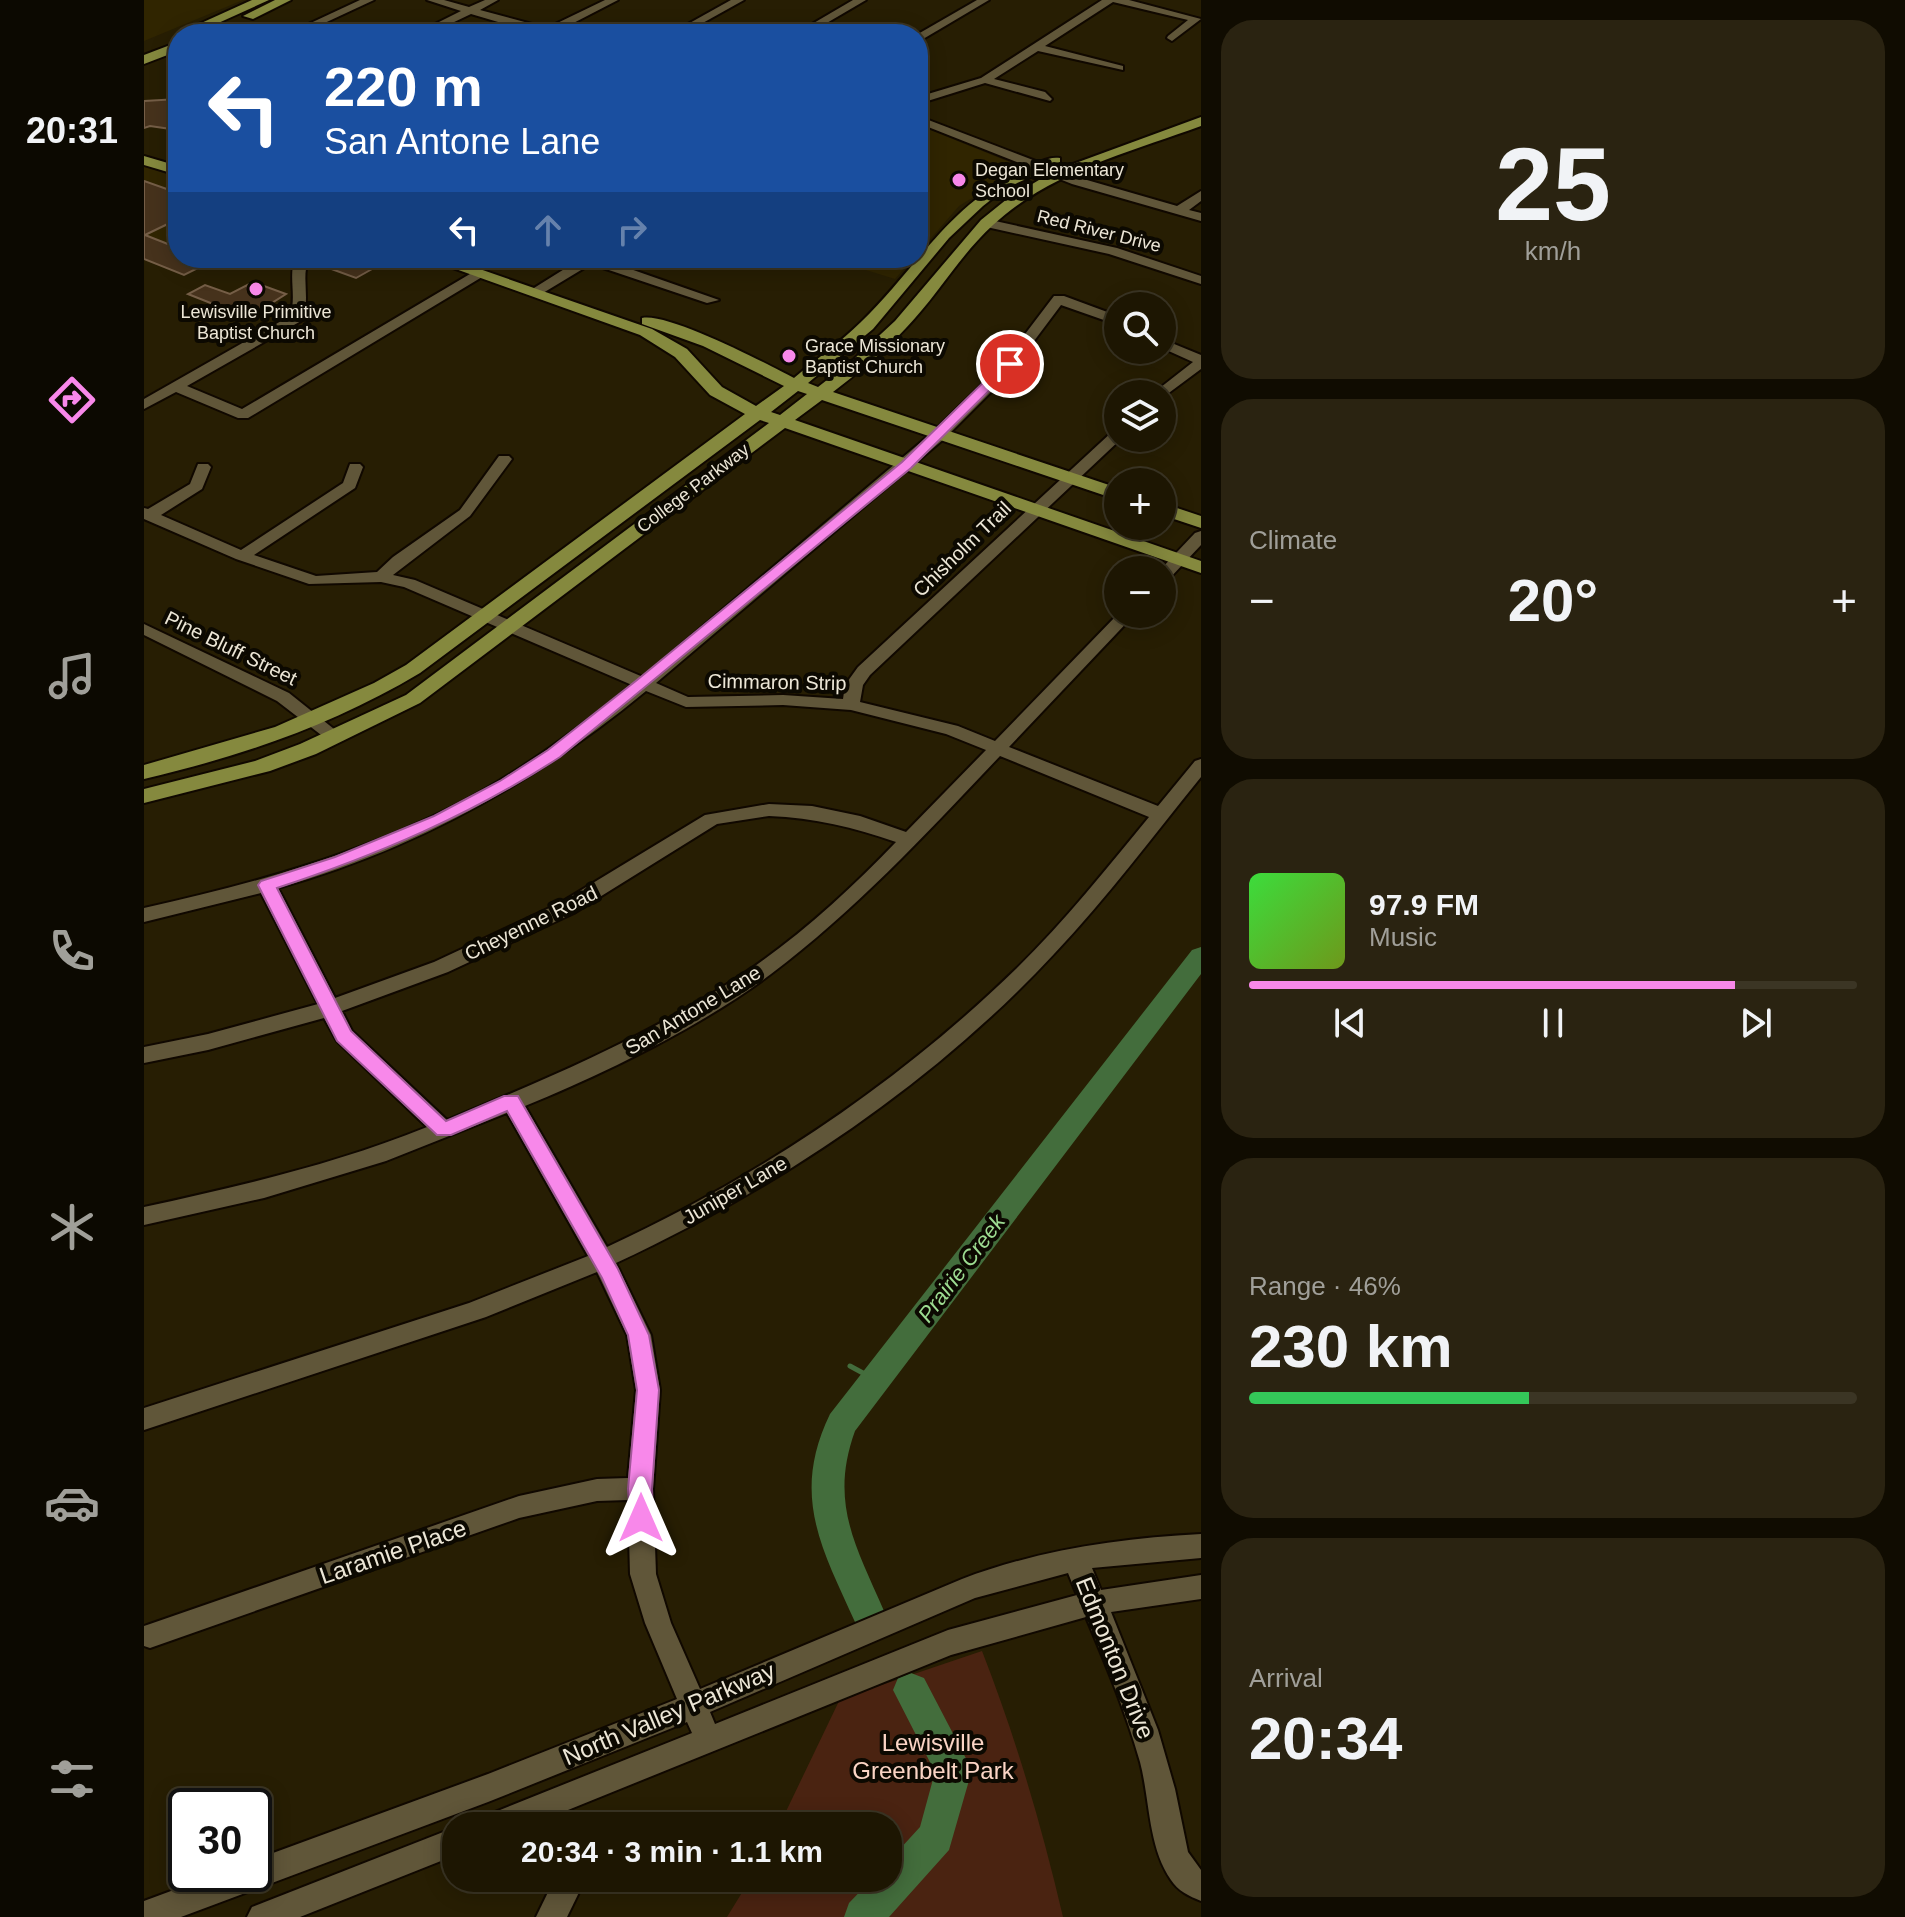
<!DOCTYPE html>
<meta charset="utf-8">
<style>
body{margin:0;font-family:Helvetica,sans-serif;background:#2a2311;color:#f1f3f6;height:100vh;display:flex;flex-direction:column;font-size:30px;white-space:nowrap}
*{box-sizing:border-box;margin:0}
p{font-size:26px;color:#a09f99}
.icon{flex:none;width:44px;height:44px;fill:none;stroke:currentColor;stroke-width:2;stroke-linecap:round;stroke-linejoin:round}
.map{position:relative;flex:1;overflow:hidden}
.panel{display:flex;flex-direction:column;gap:20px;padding:20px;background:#100c01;width:704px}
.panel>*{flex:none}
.guide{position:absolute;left:24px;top:24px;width:760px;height:244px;border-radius:32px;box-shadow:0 4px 20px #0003,0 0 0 2px #3b3524;background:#1a4fa0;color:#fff;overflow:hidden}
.buttons{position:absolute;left:960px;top:292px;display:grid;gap:16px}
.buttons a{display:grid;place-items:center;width:72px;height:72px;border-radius:50%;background:#1d1602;box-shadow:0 4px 20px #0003,0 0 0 2px #3b3524;font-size:40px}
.speed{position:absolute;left:24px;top:1788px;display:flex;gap:16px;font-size:40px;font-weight:700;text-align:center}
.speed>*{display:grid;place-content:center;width:104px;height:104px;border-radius:50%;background:#1d1602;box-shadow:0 4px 20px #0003,0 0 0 2px #3b3524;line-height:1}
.speed .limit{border:4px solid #111;border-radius:12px;background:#fff;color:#111}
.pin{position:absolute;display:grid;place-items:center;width:68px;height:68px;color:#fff;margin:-34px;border:4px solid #fff;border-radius:50%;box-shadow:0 2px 8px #0007}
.me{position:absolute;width:88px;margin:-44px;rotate:0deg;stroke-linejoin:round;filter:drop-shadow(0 0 6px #0008)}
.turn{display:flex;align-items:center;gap:28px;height:168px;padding:0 24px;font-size:36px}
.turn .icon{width:104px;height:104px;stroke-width:2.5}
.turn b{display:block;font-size:56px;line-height:68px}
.lanes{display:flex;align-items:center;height:76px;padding:0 24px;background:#0003;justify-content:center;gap:40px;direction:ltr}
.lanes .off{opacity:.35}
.big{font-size:60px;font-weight:600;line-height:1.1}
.panel .tile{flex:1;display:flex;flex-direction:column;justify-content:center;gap:12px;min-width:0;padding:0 28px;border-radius:32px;background:#2a2311}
.panel .dial{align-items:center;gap:0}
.dial b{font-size:104px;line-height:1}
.song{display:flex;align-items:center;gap:24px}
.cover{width:96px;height:96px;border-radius:12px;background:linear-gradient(135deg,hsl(120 70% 55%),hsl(80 70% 35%))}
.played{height:8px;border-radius:4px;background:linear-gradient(90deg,#f888ea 80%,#3b3524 80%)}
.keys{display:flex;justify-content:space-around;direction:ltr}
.heat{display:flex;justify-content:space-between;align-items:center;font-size:44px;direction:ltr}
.charge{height:12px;border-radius:6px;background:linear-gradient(90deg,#34c759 46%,#3b3524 0)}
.trip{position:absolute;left:298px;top:1812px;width:460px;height:80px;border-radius:32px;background:#1d1602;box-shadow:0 4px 20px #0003,0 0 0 2px #3b3524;font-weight:600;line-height:80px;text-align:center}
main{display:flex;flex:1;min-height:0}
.tabs{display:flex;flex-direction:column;width:144px;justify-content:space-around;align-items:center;background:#0c0901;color:#a09f99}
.tabs .icon{width:56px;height:56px}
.tabs .active{color:#f888ea}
.tabs b{font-size:36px;color:#f1f3f6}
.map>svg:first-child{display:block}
.built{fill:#302500}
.green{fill:#4a2311}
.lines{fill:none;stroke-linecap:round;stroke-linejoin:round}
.stream{stroke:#436d3c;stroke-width:5}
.river{fill:#436d3c;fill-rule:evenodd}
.building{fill:#46321c;stroke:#755e47;stroke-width:2}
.minor-casing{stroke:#100800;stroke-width:4}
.major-casing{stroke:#100800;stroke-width:4}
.minor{fill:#605639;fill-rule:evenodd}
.major{fill:#85893e;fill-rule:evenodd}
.route{fill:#f888ea;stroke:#a15898;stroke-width:2}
.poi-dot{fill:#f888ea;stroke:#0c0901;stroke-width:3}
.labels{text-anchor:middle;stroke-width:8;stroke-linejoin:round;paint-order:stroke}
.far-poi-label{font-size:18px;fill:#ece6d6;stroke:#0c0901;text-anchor:start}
.far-street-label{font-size:18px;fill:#ece6d6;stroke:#0c0901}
.street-label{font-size:20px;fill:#ece6d6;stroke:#0c0901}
.water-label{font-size:22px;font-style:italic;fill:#9ddc91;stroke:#0c0901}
.near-street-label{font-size:24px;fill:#ece6d6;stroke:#0c0901}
.near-park-label{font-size:24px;fill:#fbd5c5;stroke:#0c0901}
</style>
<main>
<nav class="tabs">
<b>20:31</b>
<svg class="icon active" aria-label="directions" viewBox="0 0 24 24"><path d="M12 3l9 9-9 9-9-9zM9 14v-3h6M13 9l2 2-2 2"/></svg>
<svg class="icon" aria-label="music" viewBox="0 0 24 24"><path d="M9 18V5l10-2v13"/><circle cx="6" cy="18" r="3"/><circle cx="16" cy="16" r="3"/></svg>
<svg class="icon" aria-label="phone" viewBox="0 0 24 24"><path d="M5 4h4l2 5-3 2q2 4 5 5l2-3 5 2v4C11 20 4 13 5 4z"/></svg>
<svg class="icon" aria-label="climate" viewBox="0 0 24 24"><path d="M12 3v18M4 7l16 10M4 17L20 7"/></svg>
<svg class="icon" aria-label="car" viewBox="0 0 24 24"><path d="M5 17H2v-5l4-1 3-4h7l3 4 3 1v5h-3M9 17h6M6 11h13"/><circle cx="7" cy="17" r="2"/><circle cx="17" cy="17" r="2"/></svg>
<svg class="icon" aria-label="filters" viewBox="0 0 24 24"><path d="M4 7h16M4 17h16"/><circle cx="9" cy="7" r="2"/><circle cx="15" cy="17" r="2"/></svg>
</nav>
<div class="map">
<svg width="1057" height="1917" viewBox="0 0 1057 1917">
<rect width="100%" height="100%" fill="#271e03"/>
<g class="built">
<polygon points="0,0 99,0 0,41"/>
<polygon points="774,125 878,167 815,206 774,253"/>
<polygon points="0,166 34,178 34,239 0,256"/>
<polygon points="683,258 769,258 751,279"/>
</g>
<path class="green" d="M838,1651c34,87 60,176 81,266h-336l24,-39h137v-52h-109l61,-127z"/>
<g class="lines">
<polyline class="stream" points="706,1366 730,1379"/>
<g class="river">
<path d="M1057,947v27l-346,457c-26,72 1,115 29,180l-5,11 -12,5 -12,-5c-34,-75 -64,-127 -25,-208l362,-464z"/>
<polygon points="767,1673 780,1678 828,1770 805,1850 745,1917 700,1917 705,1903 729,1878 744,1878 744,1862 776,1827 791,1772 749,1690 754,1678"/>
</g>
</g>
<g class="building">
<polygon points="34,99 34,130 6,126 0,128 0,101"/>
<polygon points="0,181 34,193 34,219 1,235 34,248 34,258 74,258 40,275 0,259"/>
<polygon points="199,258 220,258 237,264 212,278 182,267"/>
<polygon points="109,282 142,294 104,318 44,294 61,285 86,294"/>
</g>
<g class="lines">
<g class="minor-casing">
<g id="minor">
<polygon points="216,0 230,0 157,34 143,34"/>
<polygon points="283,0 300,0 325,7 341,0 354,0 336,10 403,28 461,0 474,0 414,31 417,34 395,34 327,14 285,34 271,34 317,11"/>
<polygon points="587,0 600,0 539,34 526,34"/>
<polygon points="709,0 722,0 664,34 651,34"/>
<polygon points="833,0 845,0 774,42 774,34"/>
<polygon points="958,0 985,0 1057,19 1028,41 1023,38 1024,36 1044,20 969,2 901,46 979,66 979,70 894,51 850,79 901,92 908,99 906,101 841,83 774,104 774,97 837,78"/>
<polygon points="774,116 936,178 1033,206 1057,191 1057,201 1045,210 1057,213 1057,221 928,184 774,123"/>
<polygon points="842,219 973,248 1057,276 1057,284 965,254 838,226 838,220"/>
<path d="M151,258h14c-9,21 3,42 -8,63l-114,65 55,23 233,-138 12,3 -239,144h-10l-62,-26 -32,17v-10l146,-83c7,-20 -2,-39 5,-58z"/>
<polygon points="438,258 455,258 575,300 563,303 447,264 394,296 382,293"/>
<path d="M910,296h10l54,20v9l-57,-20 -51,68 -65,65 -289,245 32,14 95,-2 60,4 2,-14 13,-18 255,-236 5,-1v8h4l-252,237 -7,10 -3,17 98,24 37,15 123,-127h17l-126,133 149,59 37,-45 6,-2v18c-48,59 -94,121 -147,177 -122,131 -277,234 -438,309l35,72 9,55 -7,99 3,85 15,49 29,66 262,-110c76,-29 158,-41 239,-45v24l-109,10 9,22 100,-15v24l-90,13 47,118 17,59 13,63 13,18v31c-12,-5 -23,-10 -30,-21 -23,-33 -21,-80 -31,-118 -14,-50 -34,-97 -54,-145l-135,38 -383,155 5,16h-28l-2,-5 -13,5h-49l4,-10 207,-83 -5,-11 -199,80 -307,115h-37v-16l73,-27h37v-14l234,-86 189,-75 -32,-76 -15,-49 -2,-74 -31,1 -78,17 -369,130 -6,-2v-20l6,-2 369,-128 78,-17 31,-1 8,-88 -9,-55 -30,-63 -111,45 -342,113v-22l325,-105 119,-47 -81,-143 -121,48 -122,37 -120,27v-18c96,-21 192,-43 283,-80l-90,-86 -13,-23 -116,32 -64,13v-16l64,-13 110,-30 -57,-111 -117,29v-14c108,-24 213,-53 312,-103 63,-32 121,-75 176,-120l-228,-98 -23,-5 -72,2 -73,-25 -92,-40v-11l4,1 42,-25 8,-20h10l3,3 -9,22 -41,26 80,35 102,-67 7,-19h10l3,3 -8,21 -101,67 62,21 61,-4 16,-15 67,-47 39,-54h10l3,3 -42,57 -77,59 22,5 228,97 291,-246 66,-64zM502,691l40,16 97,-2 68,5 95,24 40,16 -80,82 -46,-16 -48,-10 -43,-2 -64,11 -145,88 -126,59 -99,36 -57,-110c138,-39 258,-106 368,-197zM856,756l149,61c-42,51 -84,104 -132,151 -118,115 -260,210 -410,279l-82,-141c81,-33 177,-80 246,-132 85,-64 156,-141 229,-218zM625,816c46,2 84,11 127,26 -42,44 -91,89 -141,124 -95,65 -203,111 -308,154l-95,-89 -10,-20 106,-39 126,-59 143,-89zM924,1573l9,22 -129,35 -233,94 -5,-12 265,-114z"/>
<polygon points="1018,339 1057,355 1057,369 1018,398 1018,394 1010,394 1012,391 1049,362 1018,348"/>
<polygon points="1057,531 1057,545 1024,580 1018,582 1016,570 1051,533"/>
<polygon points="0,624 145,693 200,737 191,742 185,741 133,701 0,635"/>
<polygon points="312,1827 312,1855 156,1917 103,1917 108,1907"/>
<polygon points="411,1878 442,1878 423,1917 392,1917"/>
</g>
</g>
<g class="major-casing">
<g id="major">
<polygon points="108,0 125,0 50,34 33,34"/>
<polygon points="131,0 147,0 109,19 99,16"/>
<polygon points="34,42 34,51 0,64 0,55"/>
<path d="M1057,117v9c-71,26 -151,46 -208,99 -33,30 -56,71 -87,103 -22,24 -47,44 -73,64l285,96v12l-296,-100 -27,20 406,141v12l-416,-145 -365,275 -104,51 -46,17 -126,32v-14l111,-28 45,-17 106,-49 363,-272 -9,-3 -340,253c-87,52 -178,83 -276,106v-14l131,-38 99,-44 32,-18 339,-251 -35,-19 -35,-38 -35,-22 -215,-77h23l204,71 35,20 35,38 34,19 28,-20 -81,-40 -61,-22v-6c26,-6 125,46 152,60 22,-19 47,-36 67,-56 57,-55 88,-119 165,-153 10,-5 22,-13 34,-11v6l-54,24 -23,18 -34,32 -76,91 -65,54 10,4 36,-28 41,-38 86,-101 26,-21 47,-28zM654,391l9,3 -27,21 -9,-3z"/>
<polygon points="0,156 34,166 34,175 0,165"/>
<polygon points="1018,503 1057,516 1057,528 1018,515"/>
</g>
</g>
<use href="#minor" class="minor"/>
<use href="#major" class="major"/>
</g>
<path class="route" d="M861,361l11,3 -105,104 -351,289c-89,58 -183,98 -283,131l74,143 95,90 58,-25h14l100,173 31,66 10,55 -7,99 1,29 -4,7 -8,3 -8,-3 -3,-7 -2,-29 9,-99 -9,-55 -26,-57 -95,-167 -56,24h-14l-100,-94 -79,-156 3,-4 74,-24 99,-41 66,-35 48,-31 89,-70 265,-218z"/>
<g class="poi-dot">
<circle cx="815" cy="180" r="8"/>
<circle cx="112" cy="289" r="8"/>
<circle cx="645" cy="356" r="8"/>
</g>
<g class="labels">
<g class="far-poi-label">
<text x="831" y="176">Degan Elementary<tspan x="831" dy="21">School</tspan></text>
<text x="112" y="318" text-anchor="middle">Lewisville Primitive<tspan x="112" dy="21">Baptist Church</tspan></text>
<text x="661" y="352">Grace Missionary<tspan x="661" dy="21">Baptist Church</tspan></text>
</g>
<g class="far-street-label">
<text transform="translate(955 231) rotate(14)" y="6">Red River Drive</text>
<text transform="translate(549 488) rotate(-37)" y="6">College Parkway</text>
</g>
<g class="street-label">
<text transform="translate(818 549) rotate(-44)" y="7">Chisholm Trail</text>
<text transform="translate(87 648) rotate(26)" y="7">Pine Bluff Street</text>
<text transform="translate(633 682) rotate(1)" y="7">Cimmaron Strip</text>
<text transform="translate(387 923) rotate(-26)" y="7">Cheyenne Road</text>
<text transform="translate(549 1010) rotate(-31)" y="7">San Antone Lane</text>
<text transform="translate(591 1190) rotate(-30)" y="7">Juniper Lane</text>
</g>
<g class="water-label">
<text transform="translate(817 1268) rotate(-53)" y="8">Prairie Creek</text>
</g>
<g class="near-street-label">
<text transform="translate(249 1552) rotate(-19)" y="8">Laramie Place</text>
<text transform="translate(971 1658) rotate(68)" y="8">Edmonton Drive</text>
<text transform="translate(525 1714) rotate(-23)" y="8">North Valley Parkway</text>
</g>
<g class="near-park-label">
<text x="789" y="1751">Lewisville<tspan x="789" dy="28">Greenbelt Park</tspan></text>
</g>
</g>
</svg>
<div class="buttons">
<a><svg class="icon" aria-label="search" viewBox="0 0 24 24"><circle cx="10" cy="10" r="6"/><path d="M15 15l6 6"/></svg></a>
<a><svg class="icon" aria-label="layers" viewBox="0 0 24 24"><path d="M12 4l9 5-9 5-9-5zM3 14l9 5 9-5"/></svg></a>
<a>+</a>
<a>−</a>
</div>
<div class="speed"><div class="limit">30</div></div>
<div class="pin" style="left:866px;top:364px;background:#d93025"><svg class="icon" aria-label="arrive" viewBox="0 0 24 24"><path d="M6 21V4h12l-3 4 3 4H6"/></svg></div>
<svg class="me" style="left:497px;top:1518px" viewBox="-20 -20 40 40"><path d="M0-17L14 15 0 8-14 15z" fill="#f888ea" stroke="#fff" stroke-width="4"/></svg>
<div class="trip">20:34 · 3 min · 1.1 km</div>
<div class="guide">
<div class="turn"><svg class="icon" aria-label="left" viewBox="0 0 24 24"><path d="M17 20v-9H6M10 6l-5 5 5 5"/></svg><div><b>220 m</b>San Antone Lane</div></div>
<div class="lanes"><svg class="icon" aria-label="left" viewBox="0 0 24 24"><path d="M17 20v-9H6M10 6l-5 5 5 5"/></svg><svg class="icon off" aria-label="ahead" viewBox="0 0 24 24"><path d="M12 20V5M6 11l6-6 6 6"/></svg><svg class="icon off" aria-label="right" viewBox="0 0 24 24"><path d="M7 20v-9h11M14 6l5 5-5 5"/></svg></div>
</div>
</div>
<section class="panel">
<div class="tile dial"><b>25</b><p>km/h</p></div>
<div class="tile"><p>Climate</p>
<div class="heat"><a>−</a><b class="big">20°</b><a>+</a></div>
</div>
<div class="tile">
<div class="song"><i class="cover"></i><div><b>97.9 FM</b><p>Music</p></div></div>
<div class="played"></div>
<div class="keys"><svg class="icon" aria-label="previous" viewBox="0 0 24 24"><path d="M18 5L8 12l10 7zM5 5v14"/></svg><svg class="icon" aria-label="pause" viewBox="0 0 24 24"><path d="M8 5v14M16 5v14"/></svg><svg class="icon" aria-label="next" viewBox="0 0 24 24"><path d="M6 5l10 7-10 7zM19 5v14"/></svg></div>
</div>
<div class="tile"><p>Range · 46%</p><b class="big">230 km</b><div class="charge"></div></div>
<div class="tile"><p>Arrival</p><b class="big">20:34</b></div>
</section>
</main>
